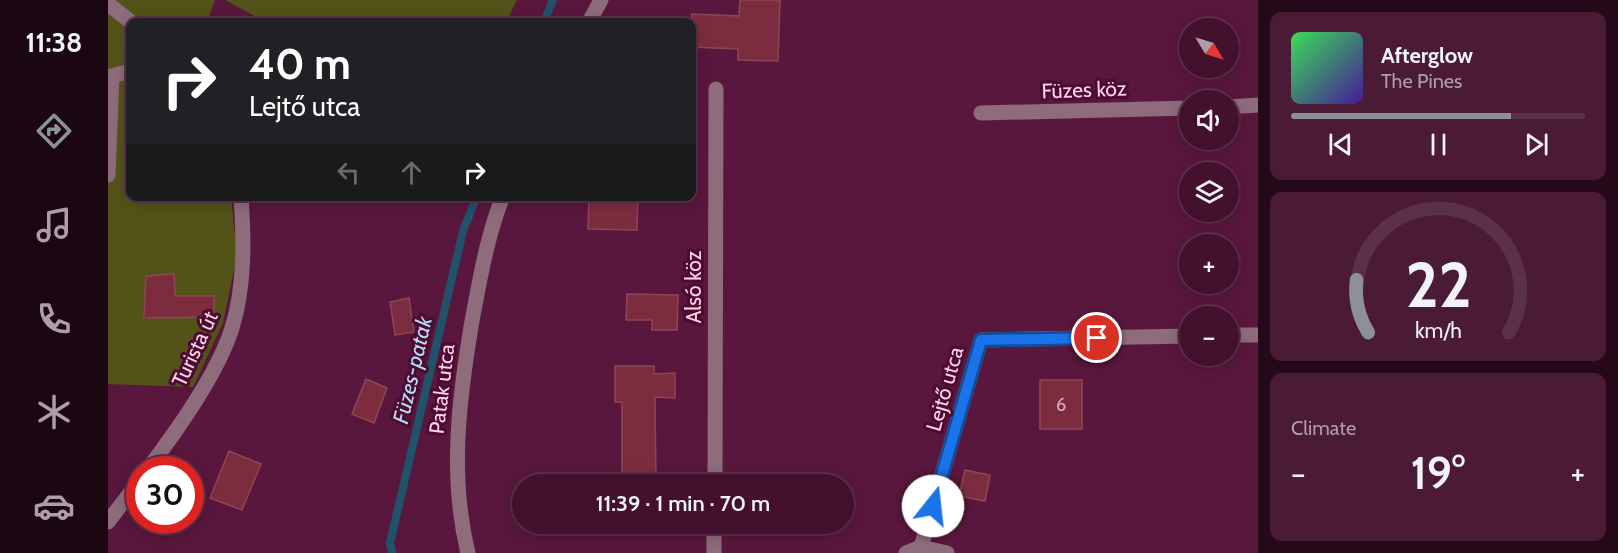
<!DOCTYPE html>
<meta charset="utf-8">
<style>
body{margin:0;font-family:Cabin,sans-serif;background:#4a1a36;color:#f1f3f6;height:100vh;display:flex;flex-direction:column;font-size:22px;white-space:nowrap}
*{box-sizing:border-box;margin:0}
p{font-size:20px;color:#af9daa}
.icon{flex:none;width:33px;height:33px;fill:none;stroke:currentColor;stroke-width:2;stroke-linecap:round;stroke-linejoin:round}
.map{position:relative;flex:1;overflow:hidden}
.drawer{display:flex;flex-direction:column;gap:12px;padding:12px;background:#250919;width:360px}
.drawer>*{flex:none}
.banner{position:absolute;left:18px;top:18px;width:570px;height:183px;border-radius:12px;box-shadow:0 3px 15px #0003,0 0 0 2px #5b314a;background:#202124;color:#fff;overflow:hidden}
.needle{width:39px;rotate:128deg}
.buttons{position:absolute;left:1071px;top:18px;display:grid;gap:12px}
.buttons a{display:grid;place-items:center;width:60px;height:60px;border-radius:50%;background:#43112e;box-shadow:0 3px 15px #0003,0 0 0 2px #5b314a;font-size:30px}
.speed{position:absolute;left:18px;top:456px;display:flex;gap:12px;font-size:30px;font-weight:700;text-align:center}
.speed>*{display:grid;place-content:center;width:78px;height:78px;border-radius:50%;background:#43112e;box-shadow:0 3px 15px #0003,0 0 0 2px #5b314a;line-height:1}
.speed .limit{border:9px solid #d22;background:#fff;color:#111}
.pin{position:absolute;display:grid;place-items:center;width:51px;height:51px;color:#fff;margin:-26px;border:3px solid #fff;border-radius:50%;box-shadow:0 2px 6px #0007}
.me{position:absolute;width:66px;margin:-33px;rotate:16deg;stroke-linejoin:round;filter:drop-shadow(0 0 4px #0008)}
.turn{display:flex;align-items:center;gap:21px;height:126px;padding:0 24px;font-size:27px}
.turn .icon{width:78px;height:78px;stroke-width:2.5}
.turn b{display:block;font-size:42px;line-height:51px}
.lanes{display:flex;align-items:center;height:57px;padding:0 24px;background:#0003;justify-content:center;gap:30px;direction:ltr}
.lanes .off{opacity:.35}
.big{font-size:45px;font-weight:600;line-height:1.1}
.drawer .widget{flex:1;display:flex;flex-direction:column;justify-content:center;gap:9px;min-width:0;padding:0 21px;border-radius:12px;background:#4a1a36}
.drawer .dial{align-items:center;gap:0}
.dial svg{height:156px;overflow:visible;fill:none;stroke:#5b314a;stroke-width:7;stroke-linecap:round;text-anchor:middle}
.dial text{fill:#f1f3f6;stroke:none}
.song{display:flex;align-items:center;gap:18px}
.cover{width:72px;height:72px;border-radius:9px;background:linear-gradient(135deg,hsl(130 70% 55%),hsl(260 70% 35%))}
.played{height:6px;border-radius:3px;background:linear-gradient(90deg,#8c9099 75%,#5b314a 75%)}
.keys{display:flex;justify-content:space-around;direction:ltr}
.heat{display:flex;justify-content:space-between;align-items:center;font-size:33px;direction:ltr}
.trip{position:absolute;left:404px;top:474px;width:342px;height:60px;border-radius:30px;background:#43112e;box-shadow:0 3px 15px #0003,0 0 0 2px #5b314a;font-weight:600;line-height:60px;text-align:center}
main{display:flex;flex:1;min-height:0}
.tab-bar{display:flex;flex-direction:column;width:108px;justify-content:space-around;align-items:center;background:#1b0712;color:#af9daa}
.tab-bar .icon{width:42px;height:42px}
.tab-bar .current{color:#8c9099}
.tab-bar b{font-size:27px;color:#f1f3f6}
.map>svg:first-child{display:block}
.green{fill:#535319}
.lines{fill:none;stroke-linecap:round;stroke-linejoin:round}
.stream{stroke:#205369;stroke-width:8}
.building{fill:#7b2d3f;stroke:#914554;stroke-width:1.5}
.minor{stroke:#8e6c7c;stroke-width:15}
.route-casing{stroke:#114b97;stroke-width:15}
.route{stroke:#1a73e8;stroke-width:10}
.labels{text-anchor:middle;stroke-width:6;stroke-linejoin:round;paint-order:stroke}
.number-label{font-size:18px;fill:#deabbe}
.street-label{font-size:21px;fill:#ffd5e8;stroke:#4d0b32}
.water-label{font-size:22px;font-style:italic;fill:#b3dff5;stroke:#4d0b32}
</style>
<main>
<nav class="tab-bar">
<b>11:38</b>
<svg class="icon current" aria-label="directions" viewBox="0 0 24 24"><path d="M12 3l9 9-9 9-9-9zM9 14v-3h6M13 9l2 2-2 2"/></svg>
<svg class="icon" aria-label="music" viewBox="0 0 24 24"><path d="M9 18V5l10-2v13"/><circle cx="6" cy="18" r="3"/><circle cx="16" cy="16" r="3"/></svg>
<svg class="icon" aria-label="phone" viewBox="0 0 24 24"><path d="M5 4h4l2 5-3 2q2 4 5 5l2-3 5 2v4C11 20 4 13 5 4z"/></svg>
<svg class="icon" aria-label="climate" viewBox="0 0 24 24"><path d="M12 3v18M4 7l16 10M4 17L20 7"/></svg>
<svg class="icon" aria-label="car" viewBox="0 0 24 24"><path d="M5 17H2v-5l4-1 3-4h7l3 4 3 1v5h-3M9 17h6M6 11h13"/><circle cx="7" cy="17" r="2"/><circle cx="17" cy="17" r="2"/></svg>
</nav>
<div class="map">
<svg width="1150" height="553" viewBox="0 0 1150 553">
<rect width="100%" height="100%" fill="#59173d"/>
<g class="green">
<polygon points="0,0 107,0 99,22 22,22 22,196 123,197 129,255 115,323 85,387 0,384"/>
<polygon points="117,0 409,0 398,22 158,22"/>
</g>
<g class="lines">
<g class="stream">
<polyline points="436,22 445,0"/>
<polyline points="284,553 282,543 355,231 369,196"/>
</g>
</g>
<g class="building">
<polygon points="632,0 672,0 670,61 630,60 630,49 584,47 584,14 631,16"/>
<polygon points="481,196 530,196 529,230 480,229"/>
<polygon points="66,274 67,296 106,296 106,317 36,318 38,276"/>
<polygon points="519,294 570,295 569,330 544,330 544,320 518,320"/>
<polygon points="301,298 306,332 287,335 282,302"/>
<polygon points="507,366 546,366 546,374 567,373 567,398 547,397 548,484 514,484 514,402 507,402"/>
<polygon points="258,379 279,388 266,423 244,414"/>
<rect x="932" y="380" width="42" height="49"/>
<polygon points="121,451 153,464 134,510 102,498"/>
<polygon points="857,470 882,475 877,501 851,496"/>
</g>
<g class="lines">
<g class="minor">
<polyline points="0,4 23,22"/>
<polyline points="481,22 493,0"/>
<polyline points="0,77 22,71"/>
<polyline points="1120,107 1150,105"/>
<polyline points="873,113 1082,108"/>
<polyline points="0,175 4,77"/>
<polyline points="1120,335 1150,335"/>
<path d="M39,470c29,-38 71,-97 85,-142 13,-42 12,-88 9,-132"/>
<polyline points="607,484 608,89"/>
<polyline points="0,522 32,480"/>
<polyline points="813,547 873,340 1082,336"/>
<path d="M360,553c-19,-77 -9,-155 4,-232 8,-42 15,-85 31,-125"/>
<polyline points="606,553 606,524"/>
<polyline points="798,553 813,547 839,553"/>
</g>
</g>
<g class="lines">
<g class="route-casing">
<polyline id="route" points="825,506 873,340 989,338"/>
</g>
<use href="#route" class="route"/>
</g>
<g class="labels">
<g class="number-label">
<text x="953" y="411">6</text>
</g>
<g class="street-label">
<text transform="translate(976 90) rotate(-2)" y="7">Füzes köz</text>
<text transform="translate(586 287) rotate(-90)" y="7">Alsó köz</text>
<text transform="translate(87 349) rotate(-65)" y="7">Turista út</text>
<text transform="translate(334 389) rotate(-83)" y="7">Patak utca</text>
<text transform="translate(837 389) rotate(-74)" y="7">Lejtő utca</text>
</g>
<g class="water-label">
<text transform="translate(304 370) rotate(-77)" y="8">Füzes-patak</text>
</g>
</g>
</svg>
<div class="buttons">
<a><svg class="needle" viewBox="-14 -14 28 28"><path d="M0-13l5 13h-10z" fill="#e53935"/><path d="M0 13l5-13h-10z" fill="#af9daa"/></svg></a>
<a><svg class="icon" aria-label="sound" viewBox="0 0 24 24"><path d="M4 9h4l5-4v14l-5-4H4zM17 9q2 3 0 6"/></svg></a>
<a><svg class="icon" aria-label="layers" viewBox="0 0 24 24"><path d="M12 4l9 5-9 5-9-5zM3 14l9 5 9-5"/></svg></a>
<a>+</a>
<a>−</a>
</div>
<div class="speed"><div class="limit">30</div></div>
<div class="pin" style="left:989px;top:338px;background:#d93025"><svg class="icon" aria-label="arrive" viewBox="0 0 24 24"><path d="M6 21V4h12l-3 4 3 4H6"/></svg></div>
<svg class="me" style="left:825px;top:506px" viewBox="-20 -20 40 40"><circle r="19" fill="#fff"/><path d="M0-13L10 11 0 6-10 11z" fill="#1a73e8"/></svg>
<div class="trip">11:39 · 1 min · 70 m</div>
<div class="banner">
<div class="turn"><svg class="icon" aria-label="right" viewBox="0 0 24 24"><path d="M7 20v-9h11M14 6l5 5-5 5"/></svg><div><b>40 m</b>Lejtő utca</div></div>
<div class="lanes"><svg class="icon off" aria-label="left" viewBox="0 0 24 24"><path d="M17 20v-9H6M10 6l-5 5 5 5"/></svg><svg class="icon off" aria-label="ahead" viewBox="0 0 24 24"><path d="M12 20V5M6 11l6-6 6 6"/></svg><svg class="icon" aria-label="right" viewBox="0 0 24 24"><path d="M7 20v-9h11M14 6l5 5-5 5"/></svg></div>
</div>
</div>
<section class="drawer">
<div class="widget">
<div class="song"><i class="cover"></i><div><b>Afterglow</b><p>The Pines</p></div></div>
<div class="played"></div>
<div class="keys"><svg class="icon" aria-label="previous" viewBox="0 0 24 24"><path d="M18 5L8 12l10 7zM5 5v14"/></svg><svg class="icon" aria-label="pause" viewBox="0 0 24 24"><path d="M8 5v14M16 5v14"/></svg><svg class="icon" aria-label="next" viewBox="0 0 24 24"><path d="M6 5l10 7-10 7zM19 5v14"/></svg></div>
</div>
<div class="widget dial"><svg viewBox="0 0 100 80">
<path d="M14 69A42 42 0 1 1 86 69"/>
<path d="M14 69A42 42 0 0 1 8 42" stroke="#8c9099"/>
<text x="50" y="56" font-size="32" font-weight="700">22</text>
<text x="50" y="72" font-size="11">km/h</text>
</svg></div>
<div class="widget"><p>Climate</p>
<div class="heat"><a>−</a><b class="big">19°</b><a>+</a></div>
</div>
</section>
</main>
